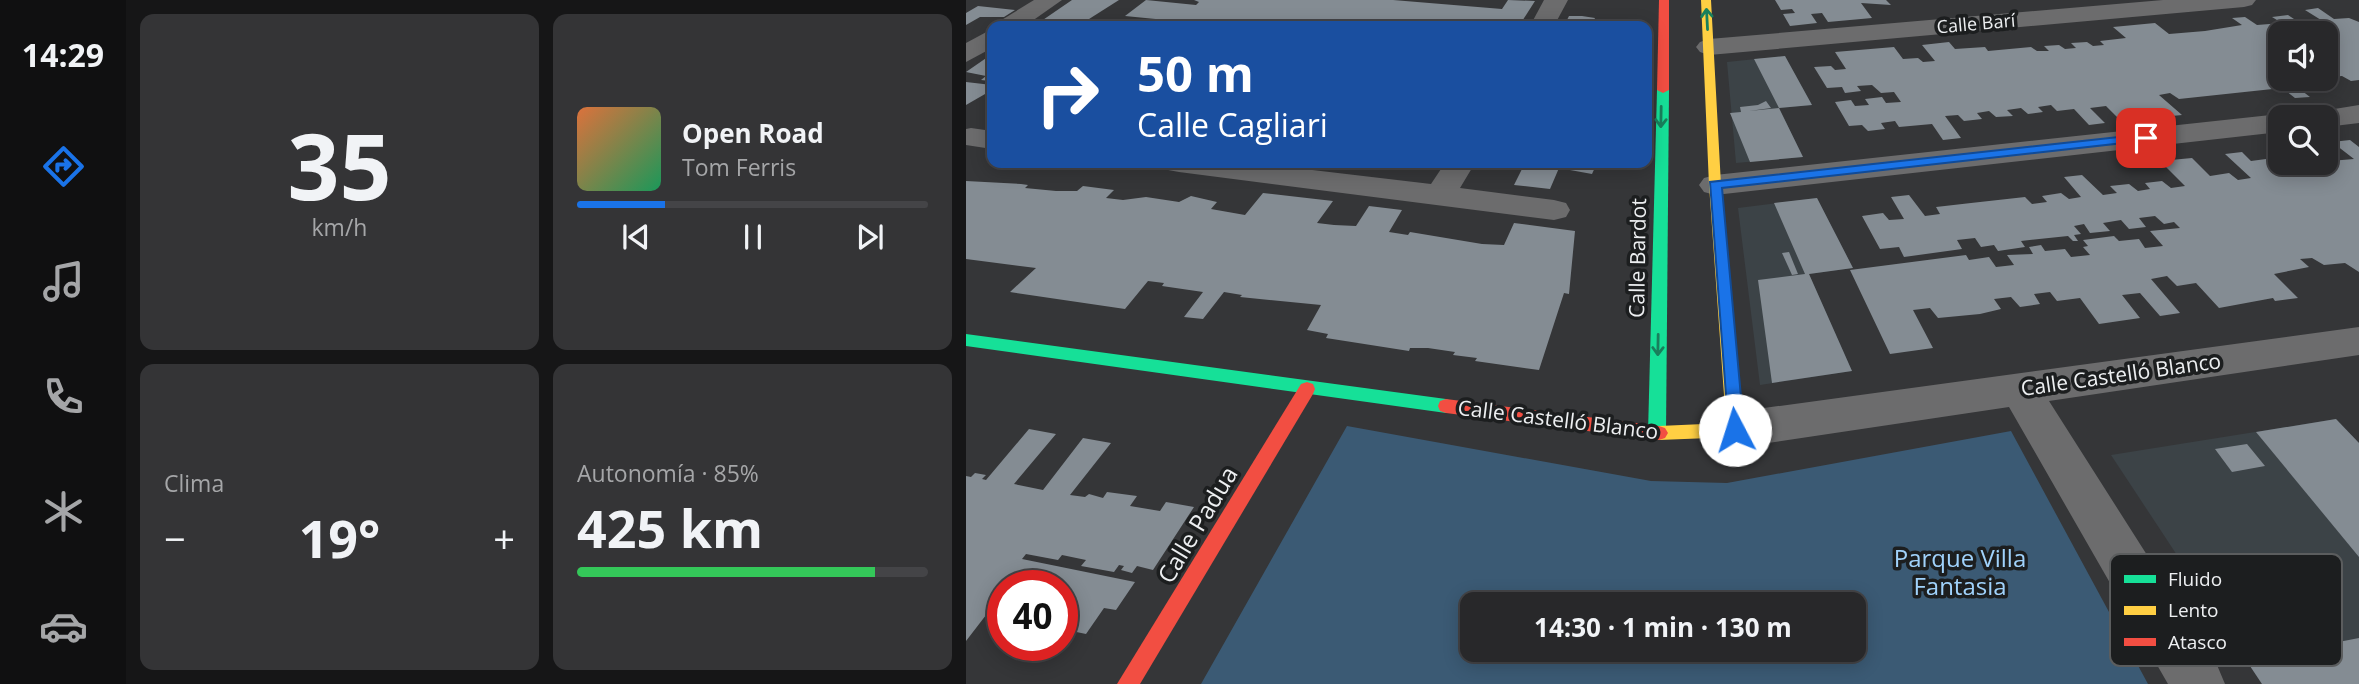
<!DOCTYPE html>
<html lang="es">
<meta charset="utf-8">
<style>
body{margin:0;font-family:"Open Sans",sans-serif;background:#343436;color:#f1f3f6;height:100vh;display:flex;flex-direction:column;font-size:26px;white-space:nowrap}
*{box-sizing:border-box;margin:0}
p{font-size:23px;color:#a5a6a8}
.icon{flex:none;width:38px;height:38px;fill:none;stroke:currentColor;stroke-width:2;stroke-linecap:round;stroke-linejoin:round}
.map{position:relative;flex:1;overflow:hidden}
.panel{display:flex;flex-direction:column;gap:14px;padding:14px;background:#161617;width:840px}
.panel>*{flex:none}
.guide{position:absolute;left:21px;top:21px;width:665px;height:147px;border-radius:14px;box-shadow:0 4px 18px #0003,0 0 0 2px #444447;background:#1a4fa0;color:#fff;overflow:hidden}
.controls{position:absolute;left:1302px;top:21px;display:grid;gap:14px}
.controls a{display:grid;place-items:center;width:70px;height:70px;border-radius:14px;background:#28282a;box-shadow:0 4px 18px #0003,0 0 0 2px #444447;font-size:35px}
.speed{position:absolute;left:21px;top:570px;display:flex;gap:14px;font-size:35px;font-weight:700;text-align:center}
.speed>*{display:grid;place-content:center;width:91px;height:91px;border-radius:50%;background:#28282a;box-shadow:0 4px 18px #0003,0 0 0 2px #444447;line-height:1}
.speed .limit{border:10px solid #d22;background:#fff;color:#111}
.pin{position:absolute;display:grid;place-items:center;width:60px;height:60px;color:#fff;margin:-30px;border-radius:14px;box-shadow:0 4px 10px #0006}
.me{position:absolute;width:77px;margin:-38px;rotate:355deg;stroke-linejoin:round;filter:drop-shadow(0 0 5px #0008)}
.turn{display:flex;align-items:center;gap:24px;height:147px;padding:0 35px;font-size:32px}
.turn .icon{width:91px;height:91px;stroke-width:2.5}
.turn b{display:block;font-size:49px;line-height:60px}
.big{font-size:52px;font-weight:700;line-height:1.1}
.panel .widget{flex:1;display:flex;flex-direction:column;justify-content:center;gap:10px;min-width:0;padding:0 24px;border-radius:14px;background:#343436}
.panel .dial{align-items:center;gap:0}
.dial b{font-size:91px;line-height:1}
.song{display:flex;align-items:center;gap:21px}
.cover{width:84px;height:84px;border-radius:10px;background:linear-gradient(135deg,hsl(20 70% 55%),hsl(150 70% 35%))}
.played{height:7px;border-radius:4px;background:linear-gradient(90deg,#1a73e8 25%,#444447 25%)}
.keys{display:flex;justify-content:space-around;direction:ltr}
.heat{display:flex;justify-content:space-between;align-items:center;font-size:38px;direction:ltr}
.charge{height:10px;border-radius:5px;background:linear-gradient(90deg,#34c759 85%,#444447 0)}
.panel .tiles{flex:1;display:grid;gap:14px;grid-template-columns:repeat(2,1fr)}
.trip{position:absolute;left:494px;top:592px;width:406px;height:70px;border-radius:14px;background:#28282a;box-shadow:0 4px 18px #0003,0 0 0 2px #444447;font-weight:700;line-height:70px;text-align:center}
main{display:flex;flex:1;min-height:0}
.tabs{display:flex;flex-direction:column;width:126px;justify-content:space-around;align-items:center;background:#101011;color:#a5a6a8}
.tabs .icon{width:49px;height:49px}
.tabs .active{color:#1a73e8}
.tabs b{font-size:32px;color:#f1f3f6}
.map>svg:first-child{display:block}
.built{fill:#3c4347}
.green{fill:#3b5a74;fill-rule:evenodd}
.building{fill:#848c93}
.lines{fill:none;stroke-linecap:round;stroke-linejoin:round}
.street{fill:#6c6c6d;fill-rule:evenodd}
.fast{fill:#16e098;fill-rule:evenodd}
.slow{fill:#ffcf43;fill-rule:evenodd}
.jam{fill:#f24e42;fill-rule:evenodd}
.oneway{stroke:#197f5c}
.route{fill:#1a73e8;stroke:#114b97;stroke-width:2}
.labels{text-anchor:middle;stroke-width:7;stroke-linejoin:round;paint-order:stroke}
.far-street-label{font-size:18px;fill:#edeff1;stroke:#1c1e1f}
.street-label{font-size:21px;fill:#edeff1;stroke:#1c1e1f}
.near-street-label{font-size:24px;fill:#edeff1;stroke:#1c1e1f}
.near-park-label{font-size:24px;fill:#a0d2fb;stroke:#1c1e1f}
.key{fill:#1c1e1f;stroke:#5b5d5e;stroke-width:2}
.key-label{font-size:19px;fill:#edeff1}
</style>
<main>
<nav class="tabs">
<b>14:29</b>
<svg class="icon active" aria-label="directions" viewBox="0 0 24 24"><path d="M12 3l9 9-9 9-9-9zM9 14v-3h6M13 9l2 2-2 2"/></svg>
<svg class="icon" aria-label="music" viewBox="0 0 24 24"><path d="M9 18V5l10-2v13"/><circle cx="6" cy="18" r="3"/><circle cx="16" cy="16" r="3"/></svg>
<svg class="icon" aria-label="phone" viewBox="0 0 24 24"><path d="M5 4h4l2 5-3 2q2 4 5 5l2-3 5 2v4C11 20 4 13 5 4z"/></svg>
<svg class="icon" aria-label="climate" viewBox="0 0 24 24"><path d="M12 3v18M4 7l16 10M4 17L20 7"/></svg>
<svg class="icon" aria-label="car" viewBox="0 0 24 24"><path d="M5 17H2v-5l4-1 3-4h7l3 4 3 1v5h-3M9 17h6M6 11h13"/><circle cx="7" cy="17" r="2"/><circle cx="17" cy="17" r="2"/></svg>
</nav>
<section class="panel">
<div class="tiles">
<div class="widget dial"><b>35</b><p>km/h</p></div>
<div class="widget">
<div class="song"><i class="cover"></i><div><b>Open Road</b><p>Tom Ferris</p></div></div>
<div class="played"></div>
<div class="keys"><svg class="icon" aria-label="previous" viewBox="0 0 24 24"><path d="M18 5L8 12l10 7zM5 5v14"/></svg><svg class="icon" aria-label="pause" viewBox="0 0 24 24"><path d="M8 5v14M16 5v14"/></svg><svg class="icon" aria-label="next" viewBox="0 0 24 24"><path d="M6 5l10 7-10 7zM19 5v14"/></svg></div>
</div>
<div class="widget"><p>Clima</p>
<div class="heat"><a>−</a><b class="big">19°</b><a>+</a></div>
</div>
<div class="widget"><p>Autonomía · 85%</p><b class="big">425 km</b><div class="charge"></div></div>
</div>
</section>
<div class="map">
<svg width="1393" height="684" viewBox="0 0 1393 684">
<rect width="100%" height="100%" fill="#353638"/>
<g class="built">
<polygon points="819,56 846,105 813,108 837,157 770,163 761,62"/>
<polygon points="851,198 887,268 843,274 886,371 794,385 772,208"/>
<polygon points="1370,419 1393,443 1393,684 1296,684 1145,455"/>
</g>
<path class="green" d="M381,426l304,55 76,2 284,-52 137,253h-947zM506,604h381v45h-381z"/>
<g class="building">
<polygon points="106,0 153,0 112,26 71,24"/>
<polygon points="180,0 230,5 233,2 228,0 427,0 536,9 542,0 569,1 553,26 262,26 226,22 221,26 203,26 210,21 159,16"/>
<polygon points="809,0 920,0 925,5 895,3 906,18 862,22 856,13 845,14 851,23 824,26 817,14 829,13 826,9 815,10"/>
<polygon points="12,6 49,10 38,17 14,17 0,25 0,13"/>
<polygon points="1352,8 1368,19 1383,18 1393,22 1393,80 1385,81 1376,76 1365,77 1371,82 1356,84 1347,79 1360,79 1360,33 1314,33 1314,79 1335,79 1344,85 1331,87 1344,97 1329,98 1316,88 1213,99 1204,93 1193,95 1216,115 1155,121 1140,106 1124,108 1139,123 1123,125 1108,109 1091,111 1085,105 1072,107 1077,112 1062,114 1055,108 1041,110 1047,116 1030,117 1023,111 1011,113 1016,119 998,121 992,115 979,116 995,138 977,140 966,124 933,127 929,121 915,123 919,129 902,131 896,125 883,126 869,102 885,100 889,106 903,105 899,99 916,97 920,103 935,102 928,92 915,93 906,85 891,86 895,91 879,93 876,87 861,88 848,67 865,66 869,70 880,69 869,52 928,47 937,59 952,58 957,62 969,61 956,45 983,42 989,49 1019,47 1022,51 1065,47 1071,51 1083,51 1078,46 1093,45 1099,49 1110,48 1105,43 1121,42 1127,46 1138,45 1134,41 1160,38 1147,27 1189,23 1203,34 1239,31 1276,25 1266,18 1279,17 1291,25 1316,23 1306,17 1322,15 1331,21 1355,20 1339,10"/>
<polygon points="603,16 616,16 629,18 625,26 598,26"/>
<polygon points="26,54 24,81 15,80 20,76 0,72"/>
<polygon points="819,56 846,105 813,108 837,157 784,162 764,113 775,112 774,107 792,105 800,101 805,108 783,111 813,108 788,59"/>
<polygon points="0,82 26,85 26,90 0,105"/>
<polygon points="1384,140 1393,147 1393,272 1379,263 1358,265 1346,258 1334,259 1343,267 1308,274 1332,298 1309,301 1307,298 1253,308 1230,283 1211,286 1201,276 1185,279 1214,313 1194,316 1174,293 1156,295 1174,318 1133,324 1114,298 1091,301 1084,292 1068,294 1074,304 1054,307 1045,297 1028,299 1035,309 1014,314 972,318 964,308 947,310 967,348 924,354 884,270 1000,255 1003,260 1023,257 1030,267 1048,265 1041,255 1067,254 1063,247 1075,245 1079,251 1099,249 1105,257 1124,255 1117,247 1122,246 1117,240 1148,236 1153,241 1173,239 1179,248 1197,246 1184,231 1214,228 1208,222 1198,224 1189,216 1173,218 1180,227 1163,229 1155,220 1137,223 1144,231 1124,233 1118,224 1108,226 1115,234 1108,235 1112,241 1107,241 1102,236 1055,241 1059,247 1032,251 1028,245 1015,247 1009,238 991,240 996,249 938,257 933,247 914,249 896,216 917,213 923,220 938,219 925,197 943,195 959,216 974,214 970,207 1005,203 1059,197 1066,204 1081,202 1076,196 1095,193 1103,199 1115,197 1098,177 1116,175 1137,195 1151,193 1144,186 1163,184 1172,191 1184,189 1179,183 1196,181 1205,188 1219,186 1194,161 1226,158 1244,176 1263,173 1272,180 1285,178 1259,154 1276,152 1285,161 1300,159 1309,167 1328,166 1338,172 1350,171 1340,163 1388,159 1366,142"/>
<polygon points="432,163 467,163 463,168 446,167 444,170 428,168"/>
<polygon points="539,163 631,163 626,174 593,168 584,189 548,185 557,167 538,165"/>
<polygon points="0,181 55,184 62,185 59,188 90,191 111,191 117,186 148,190 140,198 157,200 180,197 213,202 225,196 251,202 245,209 279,215 297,193 367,201 351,223 368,225 390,226 403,206 436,210 423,232 442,235 444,232 516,244 538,245 548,223 609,231 603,294 598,293 573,370 509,361 511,358 487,355 489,352 462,348 444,348 443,351 360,338 362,334 341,330 355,305 274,297 276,295 258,292 237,319 218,317 237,292 196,286 198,283 182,281 159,309 44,292 70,268 0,259"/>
<polygon points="851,198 887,268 843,274 886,371 806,383 792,280 839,274 808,203"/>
<polygon points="823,252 832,274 826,275 816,253"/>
<polygon points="1370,419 1393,443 1393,557 1290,432"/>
<polygon points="63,429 90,434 48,484 77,490 117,438 145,443 104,495 119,497 123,494 137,498 141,492 171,496 164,506 194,511 200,502 228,507 187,570 171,566 166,573 155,570 158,566 153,565 148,572 115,566 120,560 96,555 92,560 60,554 56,559 169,582 150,610 138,608 120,634 96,629 96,617 104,603 96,602 96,586 37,586 37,593 0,641 0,476 5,477 9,473 20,475 16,479 20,480"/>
<polygon points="1281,444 1299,466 1266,472 1249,449"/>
<polygon points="1393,638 1393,684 1296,684 1280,660"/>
</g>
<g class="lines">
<g class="street">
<polygon points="68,0 96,0 59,26 31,26 34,21"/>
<polygon points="578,0 602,0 588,26 564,26"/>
<polygon points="1197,0 1290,0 1286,5 1278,7 743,55 734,52 730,47 734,42 743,39"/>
<polygon points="26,29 26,48 0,62 0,43"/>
<polygon points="1393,105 1393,123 1360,127 1360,117 1346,117 1350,112"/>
<polygon points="1314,114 1324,117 1314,117 1314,132 749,195 738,192 733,185 738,178 749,175"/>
<polygon points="5,128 26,131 26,149 0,145 0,129"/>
<polygon points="198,163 286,163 465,184 479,163 509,163 494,188 588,200 600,203 604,210 600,217 588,220 213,172 202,170"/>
<polygon points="1393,327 1393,355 1083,401 1251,665 1259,684 1202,684 1043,407 769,448 754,442 748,430 754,418 769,412"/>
</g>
<g class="fast">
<polygon points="697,87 703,90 700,433 697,438 691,440 685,438 682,433 691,90"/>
<polygon points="0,334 480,399 486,401 488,406 486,411 480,413 0,346"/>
</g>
<polygon class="slow" points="735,0 745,0 755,185 778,430 775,435 769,437 693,440 687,438 684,433 687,428 693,426 760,423 743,185"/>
<g class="jam">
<polygon points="693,0 703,0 703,90 697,93 691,90"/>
<polygon points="341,382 347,384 349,389 347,394 174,684 151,684 335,384"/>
<polygon points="480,399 693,426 699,428 702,433 699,438 693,440 480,413 474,411 472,406 474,401"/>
</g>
</g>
<defs><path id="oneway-shaft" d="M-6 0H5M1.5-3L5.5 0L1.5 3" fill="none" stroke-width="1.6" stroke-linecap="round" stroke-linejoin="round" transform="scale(1.75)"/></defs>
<g class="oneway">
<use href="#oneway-shaft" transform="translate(741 19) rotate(-93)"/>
<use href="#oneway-shaft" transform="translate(695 117) rotate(91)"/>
<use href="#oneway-shaft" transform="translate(692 345) rotate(91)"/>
</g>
<polygon class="route" points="1180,134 1184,135 1184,140 756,188 778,430 775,435 763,435 744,182"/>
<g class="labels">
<g class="far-street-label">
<text transform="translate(1010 24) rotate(-5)" y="6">Calle Barí</text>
</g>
<g class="street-label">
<text transform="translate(672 258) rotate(-89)" y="7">Calle Bardot</text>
<text transform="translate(1155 375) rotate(-8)" y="7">Calle Castelló Blanco</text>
<text transform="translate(592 420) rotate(7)" y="7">Calle Castelló Blanco</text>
</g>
<g class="near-street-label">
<text transform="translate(232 525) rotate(-59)" y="8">Calle Padua</text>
</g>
<g class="near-park-label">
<text x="994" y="567">Parque Villa<tspan x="994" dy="28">Fantasia</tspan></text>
</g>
</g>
<rect x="1144" y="554" width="232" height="112" rx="10" class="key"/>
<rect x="1158" y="575" width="32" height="8" fill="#16e098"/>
<rect x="1158" y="606" width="32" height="9" fill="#ffcf43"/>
<rect x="1158" y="638" width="32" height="8" fill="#f24e42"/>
<g class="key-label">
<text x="1202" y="586">Fluido</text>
<text x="1202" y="617">Lento</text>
<text x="1202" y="649">Atasco</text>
</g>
</svg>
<div class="controls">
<a><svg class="icon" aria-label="sound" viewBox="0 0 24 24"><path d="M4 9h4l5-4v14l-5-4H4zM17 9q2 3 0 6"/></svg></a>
<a><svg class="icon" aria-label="search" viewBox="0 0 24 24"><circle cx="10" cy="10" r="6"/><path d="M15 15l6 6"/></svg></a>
</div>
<div class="speed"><div class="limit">40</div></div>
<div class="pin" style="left:1180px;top:138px;background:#d93025"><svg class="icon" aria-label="arrive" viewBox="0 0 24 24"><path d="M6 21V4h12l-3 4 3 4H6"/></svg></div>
<svg class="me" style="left:769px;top:430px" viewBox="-20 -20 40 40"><circle r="19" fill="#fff"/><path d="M0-13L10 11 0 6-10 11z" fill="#1a73e8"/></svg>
<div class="trip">14:30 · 1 min · 130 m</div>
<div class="guide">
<div class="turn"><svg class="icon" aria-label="right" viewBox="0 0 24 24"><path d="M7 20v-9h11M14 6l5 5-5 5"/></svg><div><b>50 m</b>Calle Cagliari</div></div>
</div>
</div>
</main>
